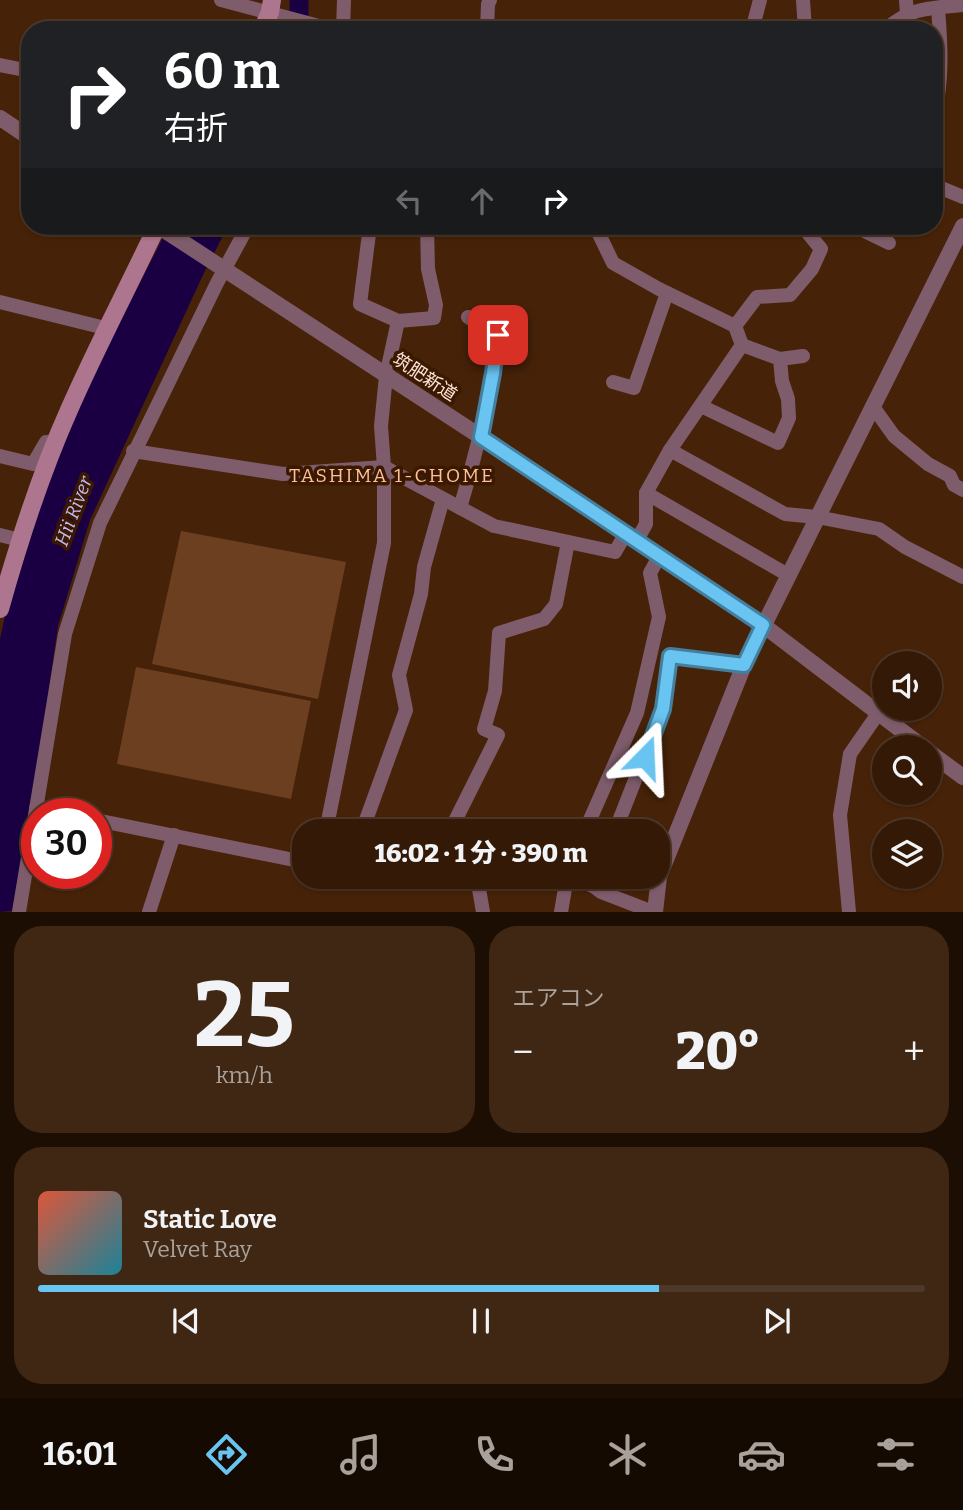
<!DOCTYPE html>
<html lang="ja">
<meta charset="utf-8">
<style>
body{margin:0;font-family:Bitter,"Noto Sans JP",serif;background:#3f2714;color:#f1f3f6;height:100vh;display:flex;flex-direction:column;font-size:26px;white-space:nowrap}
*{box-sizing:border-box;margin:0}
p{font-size:23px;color:#a9a19b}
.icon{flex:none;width:38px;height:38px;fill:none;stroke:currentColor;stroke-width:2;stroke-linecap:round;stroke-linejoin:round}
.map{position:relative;height:912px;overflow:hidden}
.panel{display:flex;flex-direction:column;gap:14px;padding:14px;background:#1d0e03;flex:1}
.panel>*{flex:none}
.hud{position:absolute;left:21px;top:21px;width:922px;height:214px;border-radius:28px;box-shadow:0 2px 5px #0004,0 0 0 2px #4e3828;background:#202124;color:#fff;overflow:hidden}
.controls{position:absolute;left:872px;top:651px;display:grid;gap:14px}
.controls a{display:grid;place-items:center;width:70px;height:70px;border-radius:50%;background:#341a06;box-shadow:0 2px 5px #0004,0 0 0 2px #4e3828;font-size:35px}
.speed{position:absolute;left:21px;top:798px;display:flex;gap:14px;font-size:35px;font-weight:700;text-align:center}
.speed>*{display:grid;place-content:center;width:91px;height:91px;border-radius:50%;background:#341a06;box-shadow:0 2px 5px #0004,0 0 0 2px #4e3828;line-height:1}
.speed .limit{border:10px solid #d22;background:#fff;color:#111}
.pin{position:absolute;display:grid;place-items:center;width:60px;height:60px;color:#fff;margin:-30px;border-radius:14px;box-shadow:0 4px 10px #0006}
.me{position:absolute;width:77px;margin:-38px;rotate:21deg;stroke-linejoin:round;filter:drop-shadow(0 0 5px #0008)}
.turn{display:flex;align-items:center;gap:24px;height:147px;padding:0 28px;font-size:32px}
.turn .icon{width:91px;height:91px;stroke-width:2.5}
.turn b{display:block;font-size:49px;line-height:60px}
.lanes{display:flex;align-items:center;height:66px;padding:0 28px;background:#0003;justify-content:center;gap:35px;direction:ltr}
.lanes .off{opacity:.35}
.big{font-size:52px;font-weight:800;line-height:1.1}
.panel .widget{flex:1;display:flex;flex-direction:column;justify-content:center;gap:10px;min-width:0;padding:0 24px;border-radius:28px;background:#3f2714}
.panel .dial{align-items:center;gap:0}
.dial b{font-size:91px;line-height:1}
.song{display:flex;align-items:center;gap:21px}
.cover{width:84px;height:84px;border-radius:10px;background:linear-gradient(135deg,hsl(10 70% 55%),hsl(190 70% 35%))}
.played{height:7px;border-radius:4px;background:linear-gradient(90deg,#69c4f1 70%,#4e3828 70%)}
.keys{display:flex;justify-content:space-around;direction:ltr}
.heat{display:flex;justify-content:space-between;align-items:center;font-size:38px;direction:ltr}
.panel .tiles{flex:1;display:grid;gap:14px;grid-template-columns:1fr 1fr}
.widget:last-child{grid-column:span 2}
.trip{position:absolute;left:292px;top:819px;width:378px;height:70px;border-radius:28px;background:#341a06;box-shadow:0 2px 5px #0004,0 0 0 2px #4e3828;font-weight:800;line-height:70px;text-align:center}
.menu{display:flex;height:112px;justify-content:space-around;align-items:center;background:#150a02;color:#a9a19b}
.menu .icon{width:49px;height:49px}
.menu .on{color:#69c4f1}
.menu b{font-size:32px;color:#f1f3f6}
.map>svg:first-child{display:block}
.green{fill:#6d3f21}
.water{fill:#1a0042}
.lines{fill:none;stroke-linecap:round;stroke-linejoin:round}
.river{stroke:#1a0042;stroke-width:19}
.minor{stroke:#7f5c6b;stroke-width:14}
.tertiary{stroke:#7f5c6b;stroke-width:16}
.secondary{stroke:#ad768e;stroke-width:18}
.route-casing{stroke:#447f9d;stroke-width:18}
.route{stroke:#69c4f1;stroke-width:12}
.labels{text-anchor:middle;stroke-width:7;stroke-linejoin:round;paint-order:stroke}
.street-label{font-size:18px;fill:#fde4d6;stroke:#3b1800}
.neighbourhood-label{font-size:19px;letter-spacing:2px;fill:#fcc09d;stroke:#3b1800}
.water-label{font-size:19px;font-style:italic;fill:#c2b8f4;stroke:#3b1800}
</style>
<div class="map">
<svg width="963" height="912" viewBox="0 0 963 912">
<rect width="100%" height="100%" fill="#462208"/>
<g class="green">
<polygon points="181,531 346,562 318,699 152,664"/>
<polygon points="136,667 311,701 291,799 117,764"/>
</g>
<polygon class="water" points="169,226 228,226 202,277 90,520 58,626 33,798 12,911 0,912 0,639 11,588 55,458 96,368"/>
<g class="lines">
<polyline class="river" points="297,30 299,25 299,0"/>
<g class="minor">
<polyline points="221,0 334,30"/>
<polyline points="803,0 805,30"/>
<polyline points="906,0 907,14"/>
<polyline points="343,30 344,0"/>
<polyline points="487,30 488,4 490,0"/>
<polyline points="752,30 760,0"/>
<path d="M885,30c25,-23 46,-22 78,-25"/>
<polyline points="0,65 30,71"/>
<path d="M934,117c9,-37 7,-72 4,-109"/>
<polyline points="934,185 963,197"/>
<polyline points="599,226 599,234 613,263 659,289 735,326 742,345 670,450 646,493 646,524 637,540"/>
<polyline points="854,226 889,243"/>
<polyline points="0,302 109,329"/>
<polyline points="398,321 434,318 436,305 428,269 427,226"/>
<polyline points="735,326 757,297 790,295 812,269 821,249 804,228 806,226"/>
<polyline points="780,359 803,356"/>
<polyline points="613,382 634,388 667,293"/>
<polyline points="701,406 778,443 789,418 788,399 782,381 780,359 742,345"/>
<polyline points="874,408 894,436 928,464 950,476 954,485 963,490"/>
<polyline points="670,450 785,514 817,517 879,529 905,547 963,577"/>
<polyline points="133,451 283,474 384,467 494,526 615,552 626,533"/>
<polyline points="0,456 33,464 46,442 56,442"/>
<polyline points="646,493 788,575"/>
<path d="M460,508c17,-57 31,-113 38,-172l-30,-19"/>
<polyline points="0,535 20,540"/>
<polyline points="36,808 66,814"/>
<polyline points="96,820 304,862"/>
<polyline points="326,831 384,543 384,467 381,426 386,376 398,321 360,304 370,226"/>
<polyline points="362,831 406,710 399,675 421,594 424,567 443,499"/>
<polyline points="450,831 498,735 484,729 495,691 499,633 544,619 556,604 568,542"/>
<polyline points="585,831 637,713 659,617 650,573 660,555"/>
<polyline points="615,831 663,709 670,656 744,665"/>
<polyline points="438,877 478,883 483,912"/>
<polyline points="568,877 593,886"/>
<polyline points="597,877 593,886 601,892 653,912"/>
<polyline points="19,912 65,634 100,523 217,283 248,226"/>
<polyline points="149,912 174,835"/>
<polyline points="561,912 567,877"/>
<polyline points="849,912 840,815 850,754 884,705"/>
</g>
<g class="tertiary">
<polyline points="0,118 30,138"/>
<polyline points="158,226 481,437 763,625 923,747"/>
<polyline points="929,752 963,777"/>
<polyline points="655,912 659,877 744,665 963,226"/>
</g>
<g class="secondary">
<polyline points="262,30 270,12 272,0"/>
<path d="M0,609c19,-68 40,-134 69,-199 27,-62 59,-122 88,-184"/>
</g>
</g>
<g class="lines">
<g class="route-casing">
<polyline id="route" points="498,335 493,373 481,437 763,625 744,665 670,656 663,709 645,757"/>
</g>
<use href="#route" class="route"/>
</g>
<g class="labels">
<g class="street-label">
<text transform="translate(425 377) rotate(33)" y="6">筑肥新道</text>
</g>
<g class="neighbourhood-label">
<text x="392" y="482">TASHIMA 1-CHOME</text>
</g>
<g class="water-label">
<text transform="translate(73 511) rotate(-69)" y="7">Hii River</text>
</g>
</g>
</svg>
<div class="controls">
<a><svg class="icon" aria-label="sound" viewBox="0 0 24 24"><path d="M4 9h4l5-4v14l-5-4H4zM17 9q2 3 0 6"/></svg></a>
<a><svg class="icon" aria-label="search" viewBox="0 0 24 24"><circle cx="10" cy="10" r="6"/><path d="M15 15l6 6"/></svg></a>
<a><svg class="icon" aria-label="layers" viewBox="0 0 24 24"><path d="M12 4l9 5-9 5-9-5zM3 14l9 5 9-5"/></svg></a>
</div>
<div class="speed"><div class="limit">30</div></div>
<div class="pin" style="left:498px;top:335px;background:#d93025"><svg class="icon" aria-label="arrive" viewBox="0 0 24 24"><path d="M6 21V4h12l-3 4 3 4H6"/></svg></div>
<svg class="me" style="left:645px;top:757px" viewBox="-20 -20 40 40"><path d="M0-17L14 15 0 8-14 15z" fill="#69c4f1" stroke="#fff" stroke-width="4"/></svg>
<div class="trip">16:02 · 1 分 · 390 m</div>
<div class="hud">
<div class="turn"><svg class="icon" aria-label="right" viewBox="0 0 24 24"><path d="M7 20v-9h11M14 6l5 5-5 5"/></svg><div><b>60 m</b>右折</div></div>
<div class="lanes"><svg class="icon off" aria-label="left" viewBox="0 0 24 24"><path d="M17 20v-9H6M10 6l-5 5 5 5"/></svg><svg class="icon off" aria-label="ahead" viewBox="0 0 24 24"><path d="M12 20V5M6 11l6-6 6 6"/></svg><svg class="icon" aria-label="right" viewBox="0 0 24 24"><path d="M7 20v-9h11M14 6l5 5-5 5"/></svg></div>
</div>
</div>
<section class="panel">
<div class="tiles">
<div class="widget dial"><b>25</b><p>km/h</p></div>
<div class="widget"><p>エアコン</p>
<div class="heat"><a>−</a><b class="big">20°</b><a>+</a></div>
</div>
<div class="widget">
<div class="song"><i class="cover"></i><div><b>Static Love</b><p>Velvet Ray</p></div></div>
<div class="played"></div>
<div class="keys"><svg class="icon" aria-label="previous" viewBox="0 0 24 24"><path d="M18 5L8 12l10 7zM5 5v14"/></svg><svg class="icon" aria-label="pause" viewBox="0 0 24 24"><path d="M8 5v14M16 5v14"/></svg><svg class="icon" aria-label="next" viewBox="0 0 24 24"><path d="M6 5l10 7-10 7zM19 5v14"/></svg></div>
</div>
</div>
</section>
<nav class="menu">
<b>16:01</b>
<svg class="icon on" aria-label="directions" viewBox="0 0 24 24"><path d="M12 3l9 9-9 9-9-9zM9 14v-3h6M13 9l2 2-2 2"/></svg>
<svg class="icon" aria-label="music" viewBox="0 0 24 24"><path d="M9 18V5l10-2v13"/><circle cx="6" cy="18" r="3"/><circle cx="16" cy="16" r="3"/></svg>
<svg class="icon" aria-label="phone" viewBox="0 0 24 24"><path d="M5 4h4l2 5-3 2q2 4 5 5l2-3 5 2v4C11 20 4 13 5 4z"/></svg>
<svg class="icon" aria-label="climate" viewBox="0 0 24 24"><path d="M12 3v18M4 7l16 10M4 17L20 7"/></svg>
<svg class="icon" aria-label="car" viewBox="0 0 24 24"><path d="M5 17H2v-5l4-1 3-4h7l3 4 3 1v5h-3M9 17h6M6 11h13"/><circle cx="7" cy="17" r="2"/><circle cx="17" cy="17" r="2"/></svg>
<svg class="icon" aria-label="filters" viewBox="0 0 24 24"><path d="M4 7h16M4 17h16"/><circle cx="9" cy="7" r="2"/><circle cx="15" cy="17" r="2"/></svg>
</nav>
